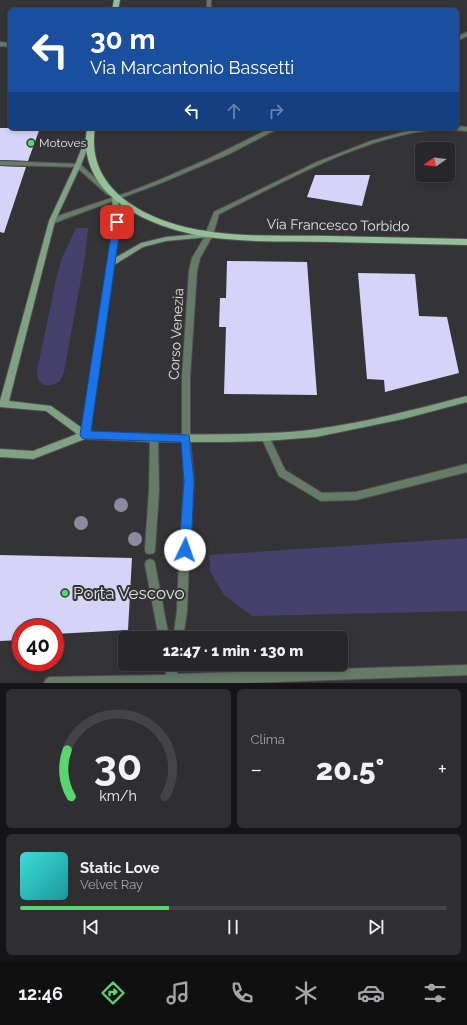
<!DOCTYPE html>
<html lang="it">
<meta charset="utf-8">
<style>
body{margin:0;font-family:Raleway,sans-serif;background:#2f2f31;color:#f1f3f6;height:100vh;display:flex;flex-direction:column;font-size:15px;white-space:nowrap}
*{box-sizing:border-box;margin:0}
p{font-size:13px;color:#a4a5a8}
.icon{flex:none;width:22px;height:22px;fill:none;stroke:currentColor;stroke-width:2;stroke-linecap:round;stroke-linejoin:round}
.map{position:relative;height:683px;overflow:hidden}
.panel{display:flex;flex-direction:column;gap:6px;padding:6px;background:#151517;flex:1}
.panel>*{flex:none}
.hud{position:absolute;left:8px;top:8px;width:451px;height:122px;border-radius:6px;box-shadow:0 2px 6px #0003,0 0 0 1px #434446;background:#1a4fa0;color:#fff;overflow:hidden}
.needle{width:26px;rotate:255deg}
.controls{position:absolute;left:415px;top:142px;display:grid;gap:8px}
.controls a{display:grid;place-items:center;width:40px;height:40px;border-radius:6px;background:#272729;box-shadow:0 2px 6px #0003,0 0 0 1px #434446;font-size:20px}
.speed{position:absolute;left:12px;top:619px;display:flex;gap:8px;font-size:20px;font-weight:700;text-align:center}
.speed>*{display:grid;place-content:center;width:52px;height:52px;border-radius:50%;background:#272729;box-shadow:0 2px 6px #0003,0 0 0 1px #434446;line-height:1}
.speed .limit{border:6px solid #d22;background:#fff;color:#111}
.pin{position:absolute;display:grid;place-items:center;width:34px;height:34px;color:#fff;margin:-17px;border-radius:8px;box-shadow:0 2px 6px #0006}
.me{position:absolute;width:44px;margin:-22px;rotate:3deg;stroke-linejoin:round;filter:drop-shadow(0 0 3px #0008)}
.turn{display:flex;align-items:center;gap:14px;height:84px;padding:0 16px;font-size:18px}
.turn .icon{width:52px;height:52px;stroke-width:2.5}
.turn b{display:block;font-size:28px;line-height:34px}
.lanes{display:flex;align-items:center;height:38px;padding:0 16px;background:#0003;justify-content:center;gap:20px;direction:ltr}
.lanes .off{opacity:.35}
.big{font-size:30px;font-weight:800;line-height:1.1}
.panel .widget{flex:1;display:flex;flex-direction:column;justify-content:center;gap:6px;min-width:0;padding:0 14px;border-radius:6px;background:#2f2f31}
.panel .dial{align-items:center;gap:0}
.dial svg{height:104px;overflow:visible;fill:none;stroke:#434446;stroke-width:7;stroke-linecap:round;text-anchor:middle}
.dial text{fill:#f1f3f6;stroke:none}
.song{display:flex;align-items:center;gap:12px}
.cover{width:48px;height:48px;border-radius:6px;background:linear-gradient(135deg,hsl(180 70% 55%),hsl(180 70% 35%))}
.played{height:4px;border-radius:2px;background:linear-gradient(90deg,#58d56f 35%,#434446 35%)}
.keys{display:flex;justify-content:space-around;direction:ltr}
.heat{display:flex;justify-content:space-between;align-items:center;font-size:22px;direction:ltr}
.panel .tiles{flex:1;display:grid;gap:6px;grid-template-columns:1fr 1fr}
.widget:last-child{grid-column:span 2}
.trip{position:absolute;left:118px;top:631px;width:230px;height:40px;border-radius:6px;background:#272729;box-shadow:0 2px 6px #0003,0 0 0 1px #434446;font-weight:800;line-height:40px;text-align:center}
.menu{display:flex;height:64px;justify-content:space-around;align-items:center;background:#101010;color:#a4a5a8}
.menu .icon{width:28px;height:28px}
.menu .on{color:#58d56f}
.menu b{font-size:18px;color:#f1f3f6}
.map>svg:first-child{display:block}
.green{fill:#45406c}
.building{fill:#d6d3f8}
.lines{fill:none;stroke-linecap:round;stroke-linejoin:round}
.service-casing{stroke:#505052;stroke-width:2}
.minor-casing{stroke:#505052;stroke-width:2}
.tertiary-casing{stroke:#505052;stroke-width:2}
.secondary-casing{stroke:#505052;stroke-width:2}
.primary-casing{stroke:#505052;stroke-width:2}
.service{fill:#667a68;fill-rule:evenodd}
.minor{fill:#667a68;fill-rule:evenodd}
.tertiary{fill:#667a68;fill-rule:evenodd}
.secondary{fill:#81a184;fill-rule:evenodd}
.primary{fill:#95bf99;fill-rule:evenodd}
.tree{fill:#8c8b9e}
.route{fill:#1a73e8;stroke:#114b97}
.poi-dot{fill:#58d56f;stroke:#343437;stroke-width:1.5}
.labels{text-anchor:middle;stroke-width:4;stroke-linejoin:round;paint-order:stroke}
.far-poi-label{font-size:12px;fill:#e0e0e2;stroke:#343437;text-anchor:start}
.street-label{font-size:14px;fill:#e0e0e2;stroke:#343437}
.near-poi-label{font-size:17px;fill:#e0e0e2;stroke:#343437;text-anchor:start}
</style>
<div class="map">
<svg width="467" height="683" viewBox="0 0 467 683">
<rect width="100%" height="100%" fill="#343437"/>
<g class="green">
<polygon points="76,228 88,228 85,257 64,372 60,381 52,385 43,385 38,379 37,371 57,275 62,258"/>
<polygon points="467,538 467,611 252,616 224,595 210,571 209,555"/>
</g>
<g class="building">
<polygon points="0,128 40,128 28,161 0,160"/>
<polygon points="0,166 26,167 4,233 0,232"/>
<polygon points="315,175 370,175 362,206 307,197"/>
<polygon points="227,261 307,262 317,395 224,394 226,327 219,327 220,298 226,298"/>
<polygon points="358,273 415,274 419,316 447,317 459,373 385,392 384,380 367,379"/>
<polygon points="0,555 132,558 128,630 55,634 55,628 21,628 21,640 0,641"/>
</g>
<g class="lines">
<g class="service-casing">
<g id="service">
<rect x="207" y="0" width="4" height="10"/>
<polygon points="0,42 10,43 10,47 0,46"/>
<path d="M457,126l10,1v4c-12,-1 -24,-2 -36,-1 -71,8 -149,53 -212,84l-6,21 -4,2 -4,-2 9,-23 103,-50 54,-21 29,-8 23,-5h34z"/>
<polygon points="265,433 268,434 285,470 322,493 356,492 467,464 467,472 356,500 321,501 279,476 261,437 262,434"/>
</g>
</g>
<g class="minor-casing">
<g id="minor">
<polygon points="467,32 467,36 457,41 457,37"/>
<polygon points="271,128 279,128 229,154 161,183 54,223 50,223 49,221 61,215 129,192 157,181 208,159"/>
<polygon points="0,161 80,164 113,194 112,195 108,195 76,167 0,165"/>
<polygon points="467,665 467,675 248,683 168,683 167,680 169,676 173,674"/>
</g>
</g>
<g class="tertiary-casing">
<g id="tertiary">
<polygon points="207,233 209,233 213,235 200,258 197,271 190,377 190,438 194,481 190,550 189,553 185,554 181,553 180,550 184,481 182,438 182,377 189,271 192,258"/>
<polygon points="154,434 157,435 158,438 159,490 155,550 154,553 150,554 146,553 145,550 149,490 150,438 151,435"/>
<polygon points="184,555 188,557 189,560 187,611 183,638 173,638 177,611 179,560 180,557"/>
<polygon points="150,559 154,561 155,564 169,638 159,638 145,564 146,561"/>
<polygon points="165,664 175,664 179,680 177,683 44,683 46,679 50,677 166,675"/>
</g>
</g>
<g class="secondary-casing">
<path id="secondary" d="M89,135l3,2 -11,28 -26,56 -46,180 42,5 31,22 32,-206 -2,-23 3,-2 3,2 2,23 -5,36 26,-15 25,-6 43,-4 4,2 -4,2 -43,4 -23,6 -29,18 -24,167c50,2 101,3 151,2 25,-1 51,-1 76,-5 50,-7 100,-20 150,-33v6l-64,17 -87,18 -51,4 -38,1h-73l-69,-3 -52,20 -33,-2v-8l33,2 44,-17 -31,-23 -46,-4v-6l49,-180 26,-56 11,-28z"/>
</g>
<g class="primary-casing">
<g id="primary">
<polygon points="114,0 120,0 118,10 112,10"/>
<path d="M87,128h8c-10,63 53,93 105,102 43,8 87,5 130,6 46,1 91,2 137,3v6c-45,-1 -91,-2 -136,-3 -43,-1 -87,1 -130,-6 -54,-10 -125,-41 -114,-108z"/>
</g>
</g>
<use href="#service" class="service"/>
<use href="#minor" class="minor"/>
<use href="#tertiary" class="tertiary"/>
<use href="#secondary" class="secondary"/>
<use href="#primary" class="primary"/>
</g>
<g class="tree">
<circle cx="121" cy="505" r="7"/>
<circle cx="81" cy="523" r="7"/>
<circle cx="135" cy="539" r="7"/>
</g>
<polygon class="route" points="117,219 121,222 91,431 189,435 194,481 191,550 189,554 185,555 181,554 179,550 184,481 181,442 85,439 82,438 80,435 113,222"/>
<g class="poi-dot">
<circle cx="31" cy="143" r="4"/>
<circle cx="65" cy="593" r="4"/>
</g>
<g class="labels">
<g class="far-poi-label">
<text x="39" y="147">Motoves</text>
</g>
<g class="street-label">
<text transform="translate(338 225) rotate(1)" y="5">Via Francesco Torbido</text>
<text transform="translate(176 334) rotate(-87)" y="5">Corso Venezia</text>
</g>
<g class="near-poi-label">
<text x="73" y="599">Porta Vescovo</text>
</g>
</g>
</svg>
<div class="controls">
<a><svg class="needle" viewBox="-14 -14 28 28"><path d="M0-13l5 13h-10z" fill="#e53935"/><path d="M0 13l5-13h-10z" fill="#a4a5a8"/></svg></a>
</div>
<div class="speed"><div class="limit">40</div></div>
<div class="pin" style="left:117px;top:222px;background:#d93025"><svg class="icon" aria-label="arrive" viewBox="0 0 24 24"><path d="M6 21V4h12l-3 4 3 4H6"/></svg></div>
<svg class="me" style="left:185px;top:550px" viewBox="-20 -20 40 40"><circle r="19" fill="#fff"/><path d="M0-13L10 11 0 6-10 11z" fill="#1a73e8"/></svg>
<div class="trip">12:47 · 1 min · 130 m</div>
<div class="hud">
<div class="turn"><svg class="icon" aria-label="left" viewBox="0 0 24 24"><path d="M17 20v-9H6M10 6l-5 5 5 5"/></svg><div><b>30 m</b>Via Marcantonio Bassetti</div></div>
<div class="lanes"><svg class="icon" aria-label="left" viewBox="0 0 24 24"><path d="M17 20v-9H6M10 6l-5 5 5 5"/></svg><svg class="icon off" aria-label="ahead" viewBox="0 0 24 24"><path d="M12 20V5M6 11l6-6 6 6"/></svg><svg class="icon off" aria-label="right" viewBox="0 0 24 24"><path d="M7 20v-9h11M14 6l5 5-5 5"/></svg></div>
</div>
</div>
<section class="panel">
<div class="tiles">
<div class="widget dial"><svg viewBox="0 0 100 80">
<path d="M14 69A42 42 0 1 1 86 69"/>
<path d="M14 69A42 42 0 0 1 11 33" stroke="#58d56f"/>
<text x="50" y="56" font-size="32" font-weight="700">30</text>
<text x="50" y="72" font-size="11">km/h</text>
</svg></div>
<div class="widget"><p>Clima</p>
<div class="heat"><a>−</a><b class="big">20.5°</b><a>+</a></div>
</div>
<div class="widget">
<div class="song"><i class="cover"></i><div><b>Static Love</b><p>Velvet Ray</p></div></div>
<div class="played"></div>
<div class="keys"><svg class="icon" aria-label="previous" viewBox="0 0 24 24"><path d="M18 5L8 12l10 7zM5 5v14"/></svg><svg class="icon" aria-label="pause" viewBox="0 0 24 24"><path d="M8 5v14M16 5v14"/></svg><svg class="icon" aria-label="next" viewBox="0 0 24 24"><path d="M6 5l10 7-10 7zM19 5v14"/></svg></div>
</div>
</div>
</section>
<nav class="menu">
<b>12:46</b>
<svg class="icon on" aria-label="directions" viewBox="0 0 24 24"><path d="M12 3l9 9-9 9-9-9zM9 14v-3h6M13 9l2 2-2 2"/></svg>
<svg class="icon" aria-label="music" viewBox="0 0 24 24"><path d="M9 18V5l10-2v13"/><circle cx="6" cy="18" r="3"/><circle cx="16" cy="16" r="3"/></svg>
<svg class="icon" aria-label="phone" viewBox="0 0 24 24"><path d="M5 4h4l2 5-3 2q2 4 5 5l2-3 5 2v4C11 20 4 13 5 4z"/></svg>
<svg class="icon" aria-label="climate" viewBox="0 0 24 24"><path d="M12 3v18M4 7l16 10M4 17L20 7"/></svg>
<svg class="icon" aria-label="car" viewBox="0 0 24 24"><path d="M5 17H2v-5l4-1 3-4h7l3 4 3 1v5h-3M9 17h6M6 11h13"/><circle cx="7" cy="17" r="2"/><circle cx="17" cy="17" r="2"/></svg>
<svg class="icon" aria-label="filters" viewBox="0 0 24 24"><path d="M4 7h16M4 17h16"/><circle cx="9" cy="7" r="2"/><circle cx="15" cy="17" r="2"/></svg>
</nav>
